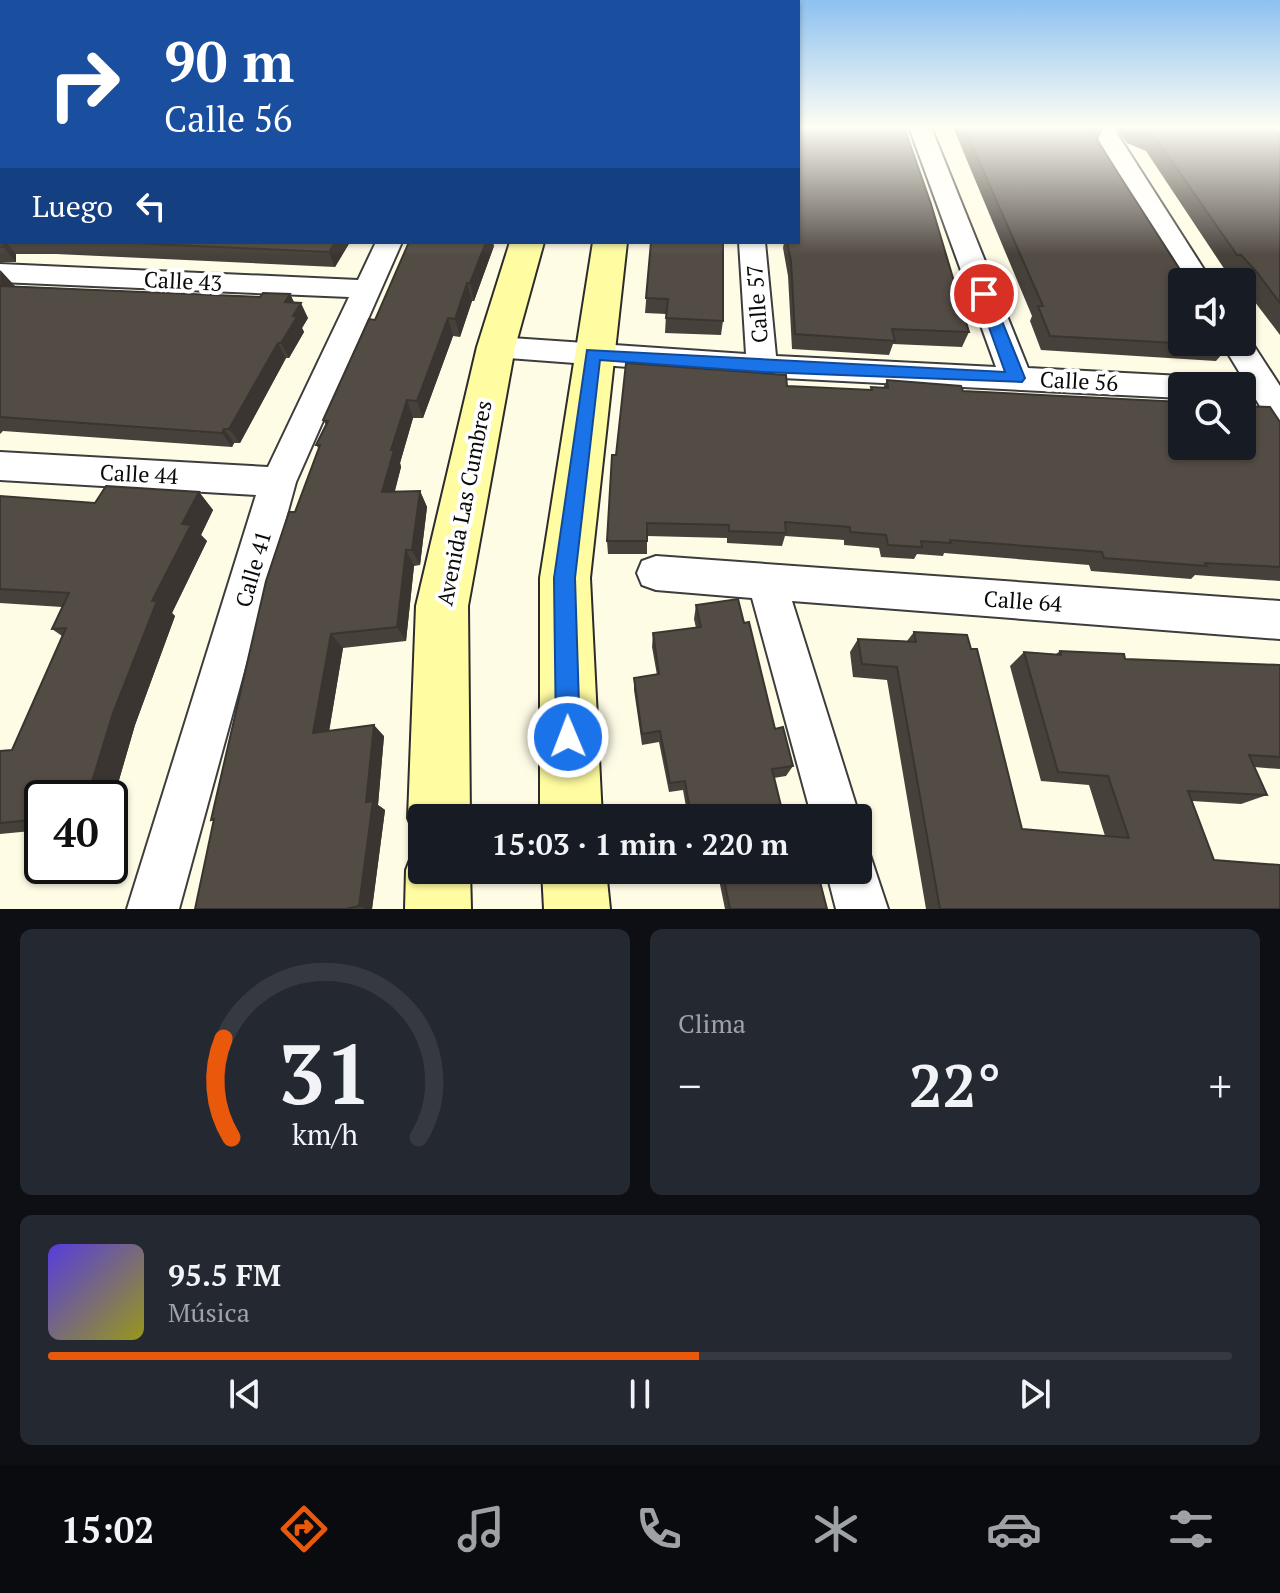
<!DOCTYPE html>
<html lang="es">
<meta charset="utf-8">
<style>
body{margin:0;font-family:"PT Serif",serif;background:#242831;color:#f1f3f6;height:100vh;display:flex;flex-direction:column;font-size:30px;white-space:nowrap}
*{box-sizing:border-box;margin:0}
p{font-size:26px;color:#9ea1a6}
.icon{flex:none;width:44px;height:44px;fill:none;stroke:currentColor;stroke-width:2;stroke-linecap:round;stroke-linejoin:round}
.map{position:relative;height:909px;overflow:hidden}
.sheet{display:flex;flex-direction:column;gap:20px;padding:20px;background:#0d0f14;flex:1}
.sheet>*{flex:none}
.banner{position:absolute;left:0px;top:0px;width:800px;height:244px;box-shadow:0 2px 6px #0004;background:#1a4fa0;color:#fff;overflow:hidden}
.fabs{position:absolute;left:1168px;top:268px;display:grid;gap:16px}
.fabs a{display:grid;place-items:center;width:88px;height:88px;border-radius:8px;background:#171b24;box-shadow:0 2px 6px #0004;font-size:40px}
.speed{position:absolute;left:24px;top:780px;display:flex;gap:16px;font-size:40px;font-weight:700;text-align:center}
.speed>*{display:grid;place-content:center;width:104px;height:104px;border-radius:50%;background:#171b24;box-shadow:0 2px 6px #0004;line-height:1}
.speed .limit{border:4px solid #111;border-radius:12px;background:#fff;color:#111}
.pin{position:absolute;display:grid;place-items:center;width:68px;height:68px;color:#fff;margin:-34px;border:4px solid #fff;border-radius:50%;box-shadow:0 2px 8px #0007}
.me{position:absolute;width:88px;margin:-44px;rotate:359deg;stroke-linejoin:round;filter:drop-shadow(0 0 6px #0008)}
.turn{display:flex;align-items:center;gap:28px;height:168px;padding:0 32px;font-size:36px}
.turn .icon{width:104px;height:104px;stroke-width:2.5}
.turn b{display:block;font-size:56px;line-height:68px}
.then{display:flex;align-items:center;height:76px;padding:0 32px;background:#0003;gap:16px;font-size:30px}
.big{font-size:60px;font-weight:800;line-height:1.1}
.sheet .widget{flex:1;display:flex;flex-direction:column;justify-content:center;gap:12px;min-width:0;padding:0 28px;border-radius:12px;background:#242831}
.sheet .dial{align-items:center;gap:0}
.dial svg{height:208px;overflow:visible;fill:none;stroke:#363941;stroke-width:7;stroke-linecap:round;text-anchor:middle}
.dial text{fill:#f1f3f6;stroke:none}
.song{display:flex;align-items:center;gap:24px}
.cover{width:96px;height:96px;border-radius:12px;background:linear-gradient(135deg,hsl(250 70% 55%),hsl(60 70% 35%))}
.played{height:8px;border-radius:4px;background:linear-gradient(90deg,#ea580c 55%,#363941 55%)}
.keys{display:flex;justify-content:space-around;direction:ltr}
.heat{display:flex;justify-content:space-between;align-items:center;font-size:44px;direction:ltr}
.sheet .tiles{flex:1;display:grid;gap:20px;grid-template-columns:1fr 1fr}
.widget:last-child{grid-column:span 2}
.trip{position:absolute;left:408px;top:804px;width:464px;height:80px;border-radius:8px;background:#171b24;box-shadow:0 2px 6px #0004;font-weight:800;line-height:80px;text-align:center}
.menu{display:flex;height:128px;justify-content:space-around;align-items:center;background:#090b0e;color:#9ea1a6}
.menu .icon{width:56px;height:56px}
.menu .on{color:#ea580c}
.menu b{font-size:36px;color:#f1f3f6}
.map>svg:first-child{display:block}
.lines{fill:none;stroke-linecap:round;stroke-linejoin:round}
.street-casing{stroke:#3d3d3d;stroke-width:4}
.secondary-casing{stroke:#2c2c2c;stroke-width:4}
.street{fill:#fff;fill-rule:evenodd}
.secondary{fill:#fffca1;fill-rule:evenodd}
.wall{fill:#47413b}
.shaded-wall{fill:#3a3530}
.building{fill:#534c45;stroke:#3a3530;stroke-width:2}
.route{fill:#1a73e8;stroke:#114b97;stroke-width:2}
.labels{text-anchor:middle;stroke-width:8;stroke-linejoin:round;paint-order:stroke}
.street-label{font-size:22px;fill:#0a0a0a;stroke:#fff}
</style>
<div class="map">
<svg width="1280" height="909" viewBox="0 0 1280 909">
<rect width="100%" height="100%" fill="#fffce6"/>
<g class="lines">
<g class="street-casing">
<g id="street">
<polygon points="909,127 931,127 1028,368 1182,376 1193,379 1197,386 1182,386 1182,398 762,377 496,357 485,354 481,347 485,340 496,337 746,354 739,242 765,242 776,356 996,367"/>
<polygon points="1091,127 1113,127 1212,282 1184,282"/>
<polygon points="376,242 402,242 296,482 179,909 127,909 256,495 0,480 0,452 268,467 349,297 0,282 0,264 358,280"/>
<polygon points="1242,333 1247,335 1280,386 1280,424 1269,421 1221,342 1242,342"/>
<polygon points="656,556 1280,601 1280,639 792,601 860,818 858,822 858,818 812,818 752,598 656,590 642,585 637,573 642,561"/>
<polygon points="858,848 869,852 888,909 836,909 826,870 858,870"/>
</g>
</g>
<g class="secondary-casing">
<g id="secondary">
<polygon points="510,242 544,242 515,347 468,606 470,818 422,818 422,842 417,840 408,818 416,606 477,347"/>
<polygon points="593,242 627,242 590,578 602,818 540,818 540,578"/>
<polygon points="422,844 422,870 470,870 471,909 405,909 406,870 415,847"/>
<polygon points="542,870 606,870 610,909 544,909"/>
</g>
</g>
<use href="#street" class="street"/>
<use href="#secondary" class="secondary"/>
</g>
<g class="wall">
<polygon points="0,127 2,242 350,242 335,267 56,254 16,254 16,262 0,262"/>
<polygon points="953,127 1104,127 1097,142 1229,346 1216,361 1041,350 1030,321 1032,316"/>
<polygon points="1115,127 1274,127 1280,134 1280,335 1242,285 1242,282 1240,282 1229,270 1225,270 1146,151 1127,143"/>
<polygon points="651,242 723,321 721,335 665,333 666,314 645,313"/>
<polygon points="784,242 798,242 969,332 962,347 893,344 889,355 792,349 788,276 783,248"/>
<polygon points="494,246 474,301 472,301 460,337 453,336 423,418 413,418 400,463 401,467 395,491 420,491 427,507 420,565 414,566 406,641 343,648 329,731 384,736 378,805 385,810 372,909 195,909 214,821 211,820 319,449 316,445 326,425 323,420 375,320"/>
<polygon points="0,270 14,286 260,297 290,294 294,302 308,318 302,328 304,332 289,358 286,358 240,443 234,443 232,447 3,431 0,434"/>
<polygon points="887,380 963,391 1280,422 1280,581 1195,575 1191,579 1091,571 1089,565 944,553 943,556 917,554 914,559 881,557 879,548 844,545 844,540 785,536 782,546 727,543 727,538 647,536 647,554 608,554 607,541 616,455 787,386 870,390 871,387 883,388"/>
<polygon points="199,492 213,510 201,535 207,541 172,613 175,616 135,725 110,811 110,798 42,798 42,830 0,834 0,751 12,750 62,636 52,629 62,607 0,603 0,496 95,503"/>
<polygon points="696,605 744,623 775,729 793,766 786,776 774,778 784,818 694,818 694,817 688,818 683,790 669,792 659,742 642,745 634,690 634,678 657,675 652,647 653,633 696,628 694,619"/>
<polygon points="914,632 1022,829 1105,836 1089,785 1041,781 1010,666 1024,652 1056,654 1060,651 1125,659 1280,665 1280,769 1254,767 1267,795 1241,804 1192,801 1214,860 1280,909 926,909 887,680 853,677 850,652 858,639 907,641"/>
<polygon points="717,870 817,870 827,909 725,909"/>
</g>
<g class="shaded-wall">
<polygon points="3,242 6,242 16,254 16,262 3,247"/>
<polygon points="335,242 350,242 335,267 329,252"/>
<polygon points="486,242 493,242 494,246 474,301 470,283"/>
<polygon points="1,271 15,286 14,296 0,290"/>
<polygon points="467,283 472,301 460,337 455,319"/>
<polygon points="290,294 297,309 301,303 308,318 302,328 304,332 289,358 281,343 285,302"/>
<polygon points="448,318 453,336 423,418 417,401"/>
<polygon points="278,343 286,358 240,443 229,429"/>
<polygon points="407,400 413,418 400,463 401,467 390,508 382,492 391,450"/>
<polygon points="224,429 234,443 232,447 222,433"/>
<polygon points="420,491 427,507 420,565 412,550"/>
<polygon points="199,492 213,510 201,535 207,541 172,613 175,616 135,725 110,811 110,798 87,798 113,713 152,601 182,524"/>
<polygon points="406,550 414,566 406,641 397,627"/>
<polygon points="331,634 343,648 327,744 313,733"/>
<polygon points="374,725 384,736 378,805 385,810 372,909 366,909 359,906 366,802"/>
</g>
<g class="building">
<polygon points="0,127 2,127 3,247 0,247"/>
<polygon points="798,127 904,127 931,204 969,332 892,329 895,341 795,334 791,261 787,242 798,242"/>
<polygon points="964,127 1104,127 1104,128 1089,128 1188,282 1182,282 1182,342 1226,342 1229,346 1050,336 1038,306 1043,306"/>
<polygon points="1134,127 1274,127 1280,134 1280,303 1255,270 1241,255 1237,255 1155,137 1135,129"/>
<polygon points="110,242 335,242 329,252"/>
<polygon points="409,242 486,242 470,283 467,283 455,319 448,318 417,401 407,400 391,450 394,450 382,492 420,491 412,550 406,550 397,627 331,634 313,733 374,725 366,802 373,801 359,906 346,909 195,909 214,819 211,820 266,581 289,512 295,512 320,445 316,445 328,421 323,420 369,319 375,320"/>
<polygon points="651,242 723,242 723,321 666,318 668,299 646,298"/>
<polygon points="0,286 260,297 263,293 290,294 285,302 301,303 293,316 297,317 281,343 278,343 229,429 224,429 222,433 0,417"/>
<polygon points="626,363 786,375 787,386 872,390 871,387 888,388 887,380 961,386 963,391 1182,402 1182,446 1242,446 1242,406 1270,407 1280,422 1280,567 1205,563 1207,566 1104,558 1102,552 950,540 951,543 921,541 922,547 888,545 886,535 850,532 850,527 785,522 786,533 729,531 729,525 647,523 647,541 607,541 612,455 616,455"/>
<polygon points="106,486 199,492 182,524 191,525 152,601 157,601 113,713 87,798 42,798 42,819 0,823 0,751 12,750 66,628 52,629 69,593 0,589 0,496 95,503"/>
<polygon points="738,599 744,623 749,622 775,729 783,727 793,766 772,769 784,818 698,818 696,808 690,810 685,781 670,783 660,731 642,734 634,678 659,674 653,633 701,627 696,605"/>
<polygon points="914,632 967,635 971,649 977,649 1022,829 1129,838 1108,776 1058,772 1024,652 1061,655 1060,651 1124,654 1125,659 1280,665 1280,757 1249,755 1267,795 1188,791 1214,860 1280,865 1280,909 940,909 897,667 862,664 858,639 916,642"/>
<polygon points="722,870 817,870 827,909 730,909"/>
</g>
<linearGradient id="sky" x2="0" y2="1"><stop stop-color="#8dc1f0"/><stop offset="0.5" stop-color="#fffef4"/><stop offset="1" stop-color="#fffef4" stop-opacity="0"/></linearGradient>
<rect width="1280" height="255" fill="url(#sky)"/>
<polygon class="route" points="984,290 991,294 1025,378 1022,382 762,372 600,360 575,578 580,737 577,746 568,749 560,746 556,737 554,578 587,350 1005,372 977,294"/>
<g class="labels">
<g class="street-label">
<text transform="translate(183 281) rotate(3)" y="8">Calle 43</text>
<text transform="translate(757 304) rotate(-94)" y="8">Calle 57</text>
<text transform="translate(1079 381) rotate(3)" y="8">Calle 56</text>
<text transform="translate(139 474) rotate(3)" y="8">Calle 44</text>
<text transform="translate(464 503) rotate(-79)" y="8">Avenida Las Cumbres</text>
<text transform="translate(253 569) rotate(-74)" y="8">Calle 41</text>
<text transform="translate(1023 601) rotate(4)" y="8">Calle 64</text>
</g>
</g>
</svg>
<div class="fabs">
<a><svg class="icon" aria-label="sound" viewBox="0 0 24 24"><path d="M4 9h4l5-4v14l-5-4H4zM17 9q2 3 0 6"/></svg></a>
<a><svg class="icon" aria-label="search" viewBox="0 0 24 24"><circle cx="10" cy="10" r="6"/><path d="M15 15l6 6"/></svg></a>
</div>
<div class="speed"><div class="limit">40</div></div>
<div class="pin" style="left:984px;top:294px;background:#d93025"><svg class="icon" aria-label="arrive" viewBox="0 0 24 24"><path d="M6 21V4h12l-3 4 3 4H6"/></svg></div>
<svg class="me" style="left:568px;top:737px" viewBox="-20 -20 40 40"><circle r="17" fill="#1a73e8" stroke="#fff" stroke-width="3"/><path d="M0-11L8 9 0 5-8 9z" fill="#fff"/></svg>
<div class="trip">15:03 · 1 min · 220 m</div>
<div class="banner">
<div class="turn"><svg class="icon" aria-label="right" viewBox="0 0 24 24"><path d="M7 20v-9h11M14 6l5 5-5 5"/></svg><div><b>90 m</b>Calle 56</div></div>
<div class="then">Luego<svg class="icon" aria-label="left" viewBox="0 0 24 24"><path d="M17 20v-9H6M10 6l-5 5 5 5"/></svg></div>
</div>
</div>
<section class="sheet">
<div class="tiles">
<div class="widget dial"><svg viewBox="0 0 100 80">
<path d="M14 69A42 42 0 1 1 86 69"/>
<path d="M14 69A42 42 0 0 1 11 31" stroke="#ea580c"/>
<text x="50" y="56" font-size="32" font-weight="700">31</text>
<text x="50" y="72" font-size="11">km/h</text>
</svg></div>
<div class="widget"><p>Clima</p>
<div class="heat"><a>−</a><b class="big">22°</b><a>+</a></div>
</div>
<div class="widget">
<div class="song"><i class="cover"></i><div><b>95.5 FM</b><p>Música</p></div></div>
<div class="played"></div>
<div class="keys"><svg class="icon" aria-label="previous" viewBox="0 0 24 24"><path d="M18 5L8 12l10 7zM5 5v14"/></svg><svg class="icon" aria-label="pause" viewBox="0 0 24 24"><path d="M8 5v14M16 5v14"/></svg><svg class="icon" aria-label="next" viewBox="0 0 24 24"><path d="M6 5l10 7-10 7zM19 5v14"/></svg></div>
</div>
</div>
</section>
<nav class="menu">
<b>15:02</b>
<svg class="icon on" aria-label="directions" viewBox="0 0 24 24"><path d="M12 3l9 9-9 9-9-9zM9 14v-3h6M13 9l2 2-2 2"/></svg>
<svg class="icon" aria-label="music" viewBox="0 0 24 24"><path d="M9 18V5l10-2v13"/><circle cx="6" cy="18" r="3"/><circle cx="16" cy="16" r="3"/></svg>
<svg class="icon" aria-label="phone" viewBox="0 0 24 24"><path d="M5 4h4l2 5-3 2q2 4 5 5l2-3 5 2v4C11 20 4 13 5 4z"/></svg>
<svg class="icon" aria-label="climate" viewBox="0 0 24 24"><path d="M12 3v18M4 7l16 10M4 17L20 7"/></svg>
<svg class="icon" aria-label="car" viewBox="0 0 24 24"><path d="M5 17H2v-5l4-1 3-4h7l3 4 3 1v5h-3M9 17h6M6 11h13"/><circle cx="7" cy="17" r="2"/><circle cx="17" cy="17" r="2"/></svg>
<svg class="icon" aria-label="filters" viewBox="0 0 24 24"><path d="M4 7h16M4 17h16"/><circle cx="9" cy="7" r="2"/><circle cx="15" cy="17" r="2"/></svg>
</nav>
